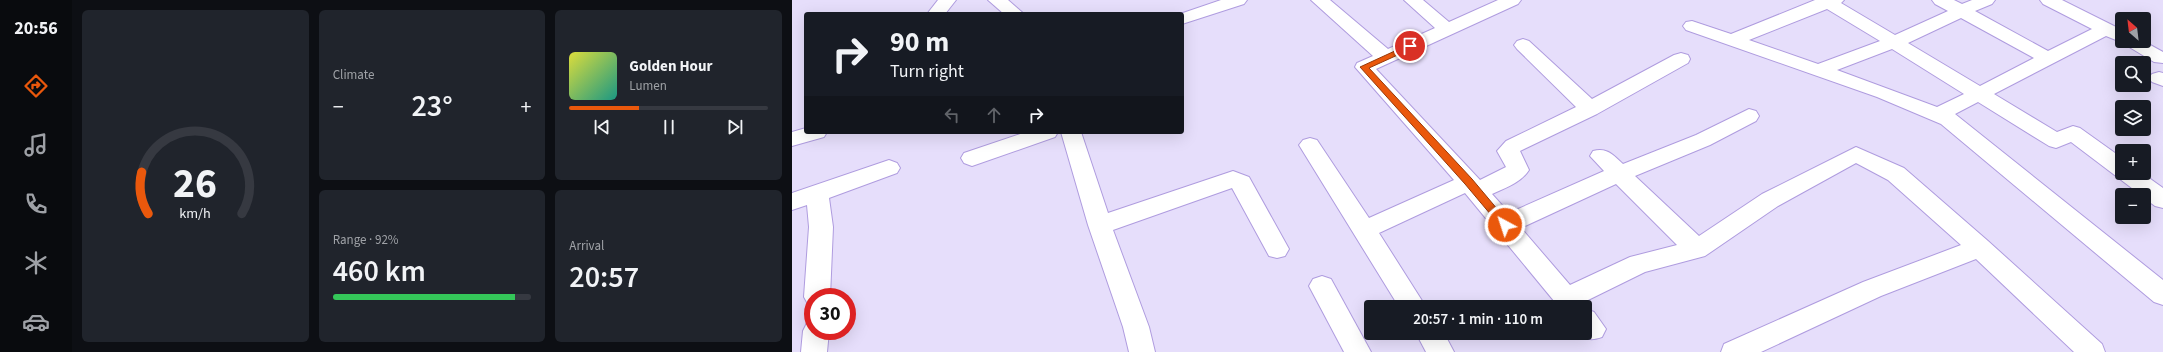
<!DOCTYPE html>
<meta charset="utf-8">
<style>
body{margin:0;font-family:"Source Sans 3",sans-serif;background:#20242c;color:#f1f3f6;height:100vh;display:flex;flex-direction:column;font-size:15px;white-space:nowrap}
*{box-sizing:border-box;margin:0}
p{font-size:13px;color:#9ea1a6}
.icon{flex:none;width:22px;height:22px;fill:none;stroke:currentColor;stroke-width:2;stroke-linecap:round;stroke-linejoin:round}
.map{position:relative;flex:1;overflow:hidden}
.side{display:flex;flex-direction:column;gap:10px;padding:10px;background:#0d0f14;width:720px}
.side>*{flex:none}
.top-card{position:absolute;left:12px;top:12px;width:380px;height:122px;border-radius:4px;box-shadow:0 4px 16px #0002;background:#171b24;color:#f1f3f6;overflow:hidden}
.needle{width:26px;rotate:332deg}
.tools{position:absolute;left:1323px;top:12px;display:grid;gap:8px}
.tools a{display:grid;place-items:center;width:36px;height:36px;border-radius:4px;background:#171b24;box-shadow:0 4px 16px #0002;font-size:20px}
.speed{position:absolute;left:12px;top:288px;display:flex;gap:8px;font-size:20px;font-weight:700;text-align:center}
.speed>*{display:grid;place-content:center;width:52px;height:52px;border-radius:50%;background:#171b24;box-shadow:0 4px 16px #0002;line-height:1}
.speed .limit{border:6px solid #d22;background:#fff;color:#111}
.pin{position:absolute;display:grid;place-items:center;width:34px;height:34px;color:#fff;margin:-17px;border:2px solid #fff;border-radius:50%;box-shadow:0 1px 4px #0007}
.me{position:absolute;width:44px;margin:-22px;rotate:320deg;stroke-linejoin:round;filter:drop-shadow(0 0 3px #0008)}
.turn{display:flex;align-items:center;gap:14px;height:84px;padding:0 20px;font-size:18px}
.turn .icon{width:52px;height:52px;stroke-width:2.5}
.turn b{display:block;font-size:28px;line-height:34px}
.lanes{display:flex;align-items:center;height:38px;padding:0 20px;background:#0003;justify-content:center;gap:20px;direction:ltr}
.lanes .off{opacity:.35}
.big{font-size:30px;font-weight:600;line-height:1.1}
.side .widget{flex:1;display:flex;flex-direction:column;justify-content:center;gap:6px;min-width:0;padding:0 14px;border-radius:6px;background:#20242c}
.side .dial{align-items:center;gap:0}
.dial svg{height:104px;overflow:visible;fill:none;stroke:#363941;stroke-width:7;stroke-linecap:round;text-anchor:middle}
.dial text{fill:#f1f3f6;stroke:none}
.song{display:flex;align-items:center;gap:12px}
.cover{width:48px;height:48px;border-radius:6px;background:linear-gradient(135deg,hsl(60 70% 55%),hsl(170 70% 35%))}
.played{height:4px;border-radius:2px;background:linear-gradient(90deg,#ea580c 35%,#363941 35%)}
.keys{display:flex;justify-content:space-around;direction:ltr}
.heat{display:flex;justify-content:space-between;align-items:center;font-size:22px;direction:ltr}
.charge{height:6px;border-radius:3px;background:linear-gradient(90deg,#34c759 92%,#363941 0)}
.side .tiles{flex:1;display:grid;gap:10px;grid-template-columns:repeat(3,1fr)}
.widget:first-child{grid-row:span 2}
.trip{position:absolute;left:572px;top:300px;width:228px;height:40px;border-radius:4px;background:#171b24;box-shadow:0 4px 16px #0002;font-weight:600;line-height:40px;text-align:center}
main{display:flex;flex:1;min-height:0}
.dock{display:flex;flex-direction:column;width:72px;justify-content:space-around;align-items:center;background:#090b0e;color:#9ea1a6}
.dock .icon{width:28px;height:28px}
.dock .active{color:#ea580c}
.dock b{font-size:18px;color:#f1f3f6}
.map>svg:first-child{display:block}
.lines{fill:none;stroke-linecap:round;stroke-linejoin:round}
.minor-casing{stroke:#af9cdf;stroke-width:2}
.minor{fill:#fff;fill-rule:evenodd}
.route{fill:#ea580c;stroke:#983908}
</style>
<main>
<nav class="dock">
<b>20:56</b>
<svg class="icon active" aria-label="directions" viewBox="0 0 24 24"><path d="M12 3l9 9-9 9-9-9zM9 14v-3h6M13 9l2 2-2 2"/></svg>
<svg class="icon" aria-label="music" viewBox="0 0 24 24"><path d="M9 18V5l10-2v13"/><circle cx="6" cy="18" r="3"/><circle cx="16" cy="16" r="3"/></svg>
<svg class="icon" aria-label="phone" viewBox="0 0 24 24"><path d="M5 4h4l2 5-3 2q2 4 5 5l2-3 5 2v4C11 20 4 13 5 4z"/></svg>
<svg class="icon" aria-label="climate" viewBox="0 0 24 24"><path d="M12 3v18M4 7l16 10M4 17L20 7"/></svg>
<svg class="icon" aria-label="car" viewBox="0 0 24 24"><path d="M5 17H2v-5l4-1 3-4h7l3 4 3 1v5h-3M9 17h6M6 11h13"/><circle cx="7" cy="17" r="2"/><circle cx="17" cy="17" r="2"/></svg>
</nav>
<section class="side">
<div class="tiles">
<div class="widget dial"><svg viewBox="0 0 100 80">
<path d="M14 69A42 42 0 1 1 86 69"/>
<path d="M14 69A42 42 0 0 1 9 37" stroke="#ea580c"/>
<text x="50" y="56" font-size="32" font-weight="700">26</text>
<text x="50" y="72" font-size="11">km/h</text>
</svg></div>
<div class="widget"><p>Climate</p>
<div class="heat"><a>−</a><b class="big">23°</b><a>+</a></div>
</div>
<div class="widget">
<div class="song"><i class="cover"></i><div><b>Golden Hour</b><p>Lumen</p></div></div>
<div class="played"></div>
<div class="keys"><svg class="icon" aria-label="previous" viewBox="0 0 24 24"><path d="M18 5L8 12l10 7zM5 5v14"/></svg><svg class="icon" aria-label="pause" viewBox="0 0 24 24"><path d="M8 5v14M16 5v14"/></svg><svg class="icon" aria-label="next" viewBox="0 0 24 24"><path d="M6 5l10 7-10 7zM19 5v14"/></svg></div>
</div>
<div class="widget"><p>Range · 92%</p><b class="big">460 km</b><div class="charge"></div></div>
<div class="widget"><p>Arrival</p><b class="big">20:57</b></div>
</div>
</section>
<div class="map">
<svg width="1371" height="352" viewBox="0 0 1371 352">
<rect width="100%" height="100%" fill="#e6defb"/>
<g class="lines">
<g class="minor-casing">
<g id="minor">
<polygon points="146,0 164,0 153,14 135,14"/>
<polygon points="196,0 216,0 232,14 212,14"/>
<polygon points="429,0 455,0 452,4 390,24 390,14 388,14"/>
<path d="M519,0h19l58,49 47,-21 -31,-28h19l26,22 49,-22h23l-3,4 -142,65 104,111 26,-13 -9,-16 9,-10 70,-34 -59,-58 -3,-4 3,-4 6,-2 6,2 63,58 82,-44 7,-2 7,2 2,4 -2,4 -91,51 -77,37 9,19c-8,13 -24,18 -37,24l17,19 95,-42 -14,-15 3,-5c14,-4 20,4 30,13l73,-29 53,-26 7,2 3,5 -3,5 -46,24 -75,31 64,60 63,-42 94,-47 48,21 84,73 114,103 3,8h-31l-98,-93 -95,37 -120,56h-40l3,-8 139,-62 98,-37 -73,-65 -32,-17 -78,43 -73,50 -60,16 -61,30 2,7 8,3 12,17 -4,8c-9,3 -15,4 -22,-4h5v-26h-26l-94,-114 -86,40 47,74h-27l-100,-162 4,-5 7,-2 7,2 52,78 85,-38 -99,-113 2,-4 16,-7zM824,184l61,61 -47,12 -60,28 -49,-57z"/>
<path d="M1023,0h29l-3,3 54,32 53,-24 -13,-7 -3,-4h22l8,4 10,-4h23l-3,4 -17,7 73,40 44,-22 -49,-25 -3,-4h22l60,30v11h21l20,11v11l-9,-1 -33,-20 -15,-6 -112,58 63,38 16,-6 7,2 42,30v15h20l21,15v20l-8,-2 -11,-8v-3h-3l-70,-53 -15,6 -7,-2 -71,-44 -23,12 208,166v25l-9,-3 -213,-178 -64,-27 -191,-67 -3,-4 3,-4 6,-1 39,13zM1035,9l53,32 -62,23 -69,-24zM1169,18l73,40 -54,28 -72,-43zM1100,49l72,45 -27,13 -100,-37z"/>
<polygon points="1367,72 1371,73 1371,86 1360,82 1357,78 1360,74"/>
<polygon points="14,128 14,132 35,132 32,137 0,146 0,132"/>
<polygon points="234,132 266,132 263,137 180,166 172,163 169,158 172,153"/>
<polygon points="269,132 289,132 316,213 441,171 457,177 497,249 493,256 485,258 477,256 440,188 321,230 357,327 363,352 337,352 331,327 296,225"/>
<polygon points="97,160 105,163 108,168 105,173 37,198 41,227 38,297 21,297 21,306 16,304 12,297 17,227 15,205 0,210 0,193"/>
<polygon points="530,276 539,279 579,352 552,352 517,286 521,279"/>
<polygon points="21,321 21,331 37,331 35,352 9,352 11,331 15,323"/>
<polygon points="624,333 652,333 662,352 634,352"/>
</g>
</g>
<use href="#minor" class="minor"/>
</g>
<polygon class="route" points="618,44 622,46 621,48 577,68 680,179 717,223 717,228 710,228 673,184 568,67"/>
</svg>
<div class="tools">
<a><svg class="needle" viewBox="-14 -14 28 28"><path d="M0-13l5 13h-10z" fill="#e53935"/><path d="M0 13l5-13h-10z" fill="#9ea1a6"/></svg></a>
<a><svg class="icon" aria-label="search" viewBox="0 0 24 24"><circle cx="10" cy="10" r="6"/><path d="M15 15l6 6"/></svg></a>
<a><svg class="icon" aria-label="layers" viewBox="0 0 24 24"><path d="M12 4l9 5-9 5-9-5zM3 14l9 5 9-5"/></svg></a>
<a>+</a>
<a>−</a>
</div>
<div class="speed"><div class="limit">30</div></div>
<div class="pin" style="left:618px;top:46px;background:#d93025"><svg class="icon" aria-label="arrive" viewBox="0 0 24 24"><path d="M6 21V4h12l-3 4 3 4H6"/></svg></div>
<svg class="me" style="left:713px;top:225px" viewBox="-20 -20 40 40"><circle r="17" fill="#ea580c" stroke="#fff" stroke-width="3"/><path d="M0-11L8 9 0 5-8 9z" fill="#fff"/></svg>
<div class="trip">20:57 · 1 min · 110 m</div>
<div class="top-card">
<div class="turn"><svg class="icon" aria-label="right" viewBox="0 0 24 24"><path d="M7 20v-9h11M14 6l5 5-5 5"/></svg><div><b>90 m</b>Turn right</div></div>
<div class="lanes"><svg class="icon off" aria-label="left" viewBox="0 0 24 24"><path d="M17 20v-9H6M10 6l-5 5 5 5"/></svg><svg class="icon off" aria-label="ahead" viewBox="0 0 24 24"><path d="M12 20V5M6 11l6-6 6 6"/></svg><svg class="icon" aria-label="right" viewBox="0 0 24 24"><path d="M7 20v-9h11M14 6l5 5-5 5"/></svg></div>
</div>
</div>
</main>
